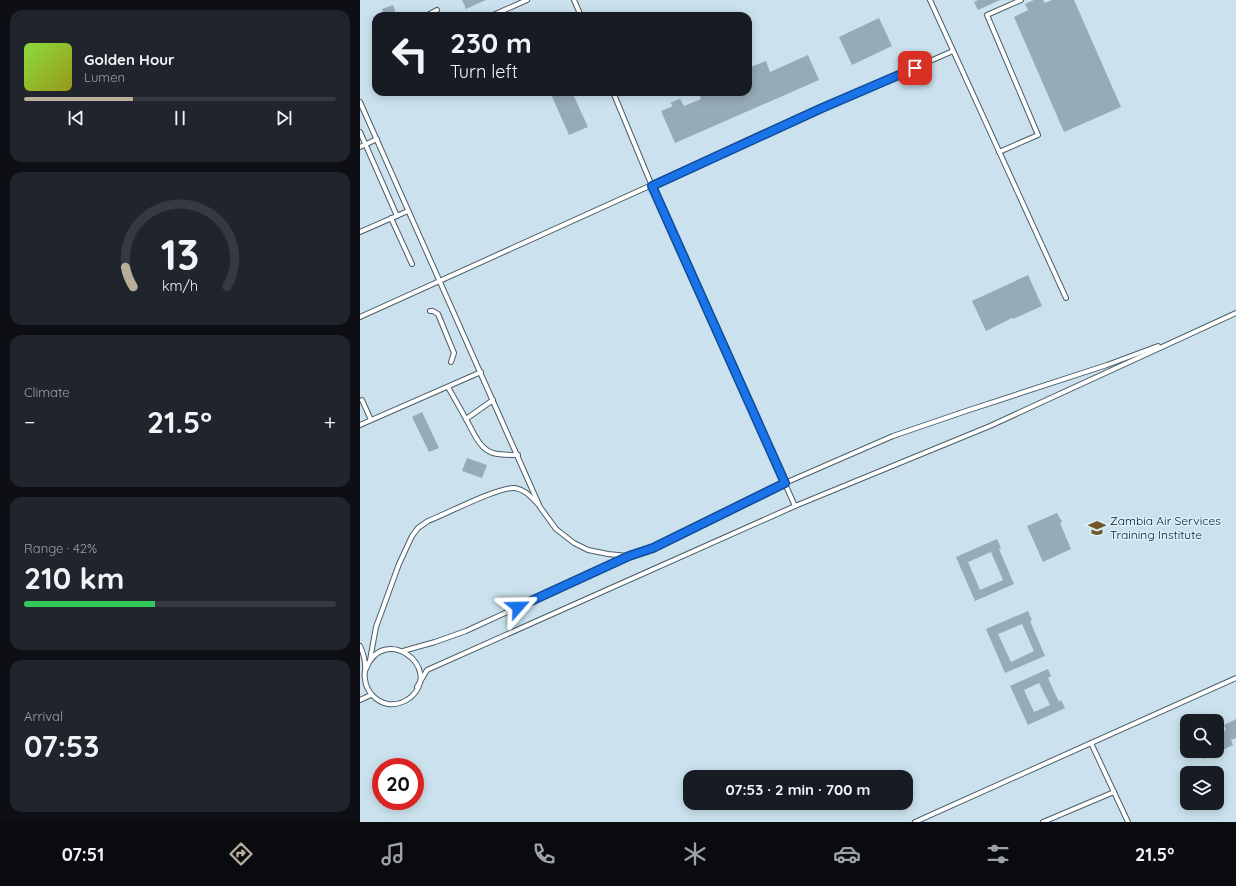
<!DOCTYPE html>
<meta charset="utf-8">
<style>
body{margin:0;font-family:Quicksand,sans-serif;background:#20242c;color:#f1f3f6;height:100vh;display:flex;flex-direction:column;font-size:15px;white-space:nowrap}
*{box-sizing:border-box;margin:0}
p{font-size:13px;color:#9ea1a6}
.icon{flex:none;width:22px;height:22px;fill:none;stroke:currentColor;stroke-width:2;stroke-linecap:round;stroke-linejoin:round}
.map{position:relative;flex:1;overflow:hidden}
.sheet{display:flex;flex-direction:column;gap:10px;padding:10px;background:#0d0f14;width:360px}
.sheet>*{flex:none}
.top-card{position:absolute;left:12px;top:12px;width:380px;height:84px;border-radius:12px;box-shadow:0 2px 10px #0003;background:#171b24;color:#f1f3f6;overflow:hidden}
.controls{position:absolute;left:820px;top:714px;display:grid;gap:8px}
.controls a{display:grid;place-items:center;width:44px;height:44px;border-radius:8px;background:#171b24;box-shadow:0 2px 10px #0003;font-size:20px}
.speed{position:absolute;left:12px;top:758px;display:flex;gap:8px;font-size:20px;font-weight:700;text-align:center}
.speed>*{display:grid;place-content:center;width:52px;height:52px;border-radius:50%;background:#171b24;box-shadow:0 2px 10px #0003;line-height:1}
.speed .limit{border:6px solid #d22;background:#fff;color:#111}
.pin{position:absolute;display:grid;place-items:center;width:34px;height:34px;color:#fff;margin:-17px;border-radius:8px;box-shadow:0 2px 6px #0006}
.me{position:absolute;width:44px;margin:-22px;rotate:65deg;stroke-linejoin:round;filter:drop-shadow(0 0 3px #0008)}
.turn{display:flex;align-items:center;gap:14px;height:84px;padding:0 12px;font-size:18px}
.turn .icon{width:52px;height:52px;stroke-width:2.5}
.turn b{display:block;font-size:28px;line-height:34px}
.big{font-size:30px;font-weight:700;line-height:1.1}
.sheet .card{flex:1;display:flex;flex-direction:column;justify-content:center;gap:6px;min-width:0;padding:0 14px;border-radius:12px;background:#20242c}
.sheet .dial{align-items:center;gap:0}
.dial svg{height:104px;overflow:visible;fill:none;stroke:#363941;stroke-width:7;stroke-linecap:round;text-anchor:middle}
.dial text{fill:#f1f3f6;stroke:none}
.song{display:flex;align-items:center;gap:12px}
.cover{width:48px;height:48px;border-radius:6px;background:linear-gradient(135deg,hsl(90 70% 55%),hsl(60 70% 35%))}
.played{height:4px;border-radius:2px;background:linear-gradient(90deg,#b8ae9a 35%,#363941 35%)}
.keys{display:flex;justify-content:space-around;direction:ltr}
.heat{display:flex;justify-content:space-between;align-items:center;font-size:22px;direction:ltr}
.charge{height:6px;border-radius:3px;background:linear-gradient(90deg,#34c759 42%,#363941 0)}
.trip{position:absolute;left:323px;top:770px;width:230px;height:40px;border-radius:12px;background:#171b24;box-shadow:0 2px 10px #0003;font-weight:700;line-height:40px;text-align:center}
.tab-bar{display:flex;height:64px;justify-content:space-around;align-items:center;background:#090b0e;color:#9ea1a6}
.tab-bar .icon{width:28px;height:28px}
.tab-bar .on{color:#b8ae9a}
.tab-bar b{font-size:18px;color:#f1f3f6}
main{display:flex;flex:1;min-height:0}
.map>svg:first-child{display:block}
.building{fill:#95abb7;fill-rule:evenodd}
.lines{fill:none;stroke-linecap:round;stroke-linejoin:round}
.service-casing{stroke:#4a5e68;stroke-width:6}
.service{stroke:#fff;stroke-width:4}
.route-casing{stroke:#114b97;stroke-width:10}
.route{stroke:#1a73e8;stroke-width:7}
.labels{text-anchor:middle;stroke-width:3;stroke-linejoin:round;paint-order:stroke}
.poi-label{font-size:12px;fill:#11191e;stroke:#d8effc;text-anchor:start}
</style>
<main>
<section class="sheet">
<div class="card">
<div class="song"><i class="cover"></i><div><b>Golden Hour</b><p>Lumen</p></div></div>
<div class="played"></div>
<div class="keys"><svg class="icon" aria-label="previous" viewBox="0 0 24 24"><path d="M18 5L8 12l10 7zM5 5v14"/></svg><svg class="icon" aria-label="pause" viewBox="0 0 24 24"><path d="M8 5v14M16 5v14"/></svg><svg class="icon" aria-label="next" viewBox="0 0 24 24"><path d="M6 5l10 7-10 7zM19 5v14"/></svg></div>
</div>
<div class="card dial"><svg viewBox="0 0 100 80">
<path d="M14 69A42 42 0 1 1 86 69"/>
<path d="M14 69A42 42 0 0 1 8 54" stroke="#b8ae9a"/>
<text x="50" y="56" font-size="32" font-weight="700">13</text>
<text x="50" y="72" font-size="11">km/h</text>
</svg></div>
<div class="card"><p>Climate</p>
<div class="heat"><a>−</a><b class="big">21.5°</b><a>+</a></div>
</div>
<div class="card"><p>Range · 42%</p><b class="big">210 km</b><div class="charge"></div></div>
<div class="card"><p>Arrival</p><b class="big">07:53</b></div>
</section>
<div class="map">
<svg width="876" height="822" viewBox="0 0 876 822">
<rect width="100%" height="100%" fill="#cbe2ee"/>
<g class="building">
<polygon points="102,0 126,0 106,9"/>
<polygon points="618,0 640,0 618,10 614,2"/>
<polygon points="674,0 683,0 685,3 692,0 714,0 761,107 704,132 654,17 668,10 665,4"/>
<polygon points="33,5 36,13 29,16 24,16 22,9"/>
<polygon points="519,18 532,46 492,65 479,37"/>
<polygon points="448,55 459,80 315,143 301,111 313,106 310,103 320,99 324,106 341,99 338,92 388,92 388,68 406,61 410,72"/>
<polygon points="190,92 212,92 228,127 209,135"/>
<polygon points="668,275 682,306 653,319 652,318 626,331 612,301"/>
<polygon points="62,412 79,448 69,452 52,417"/>
<polygon points="107,458 127,465 122,478 102,471"/>
<polygon points="697,513 702,522 700,523 711,549 683,562 667,526"/>
<path d="M637,539l4,9 -2,1 15,35 -39,17 -19,-44zM631,552l12,28 -23,10 -12,-28z"/>
<path d="M668,611l4,9 -2,1 15,35 -40,17 -19,-44zM662,624l12,27 -23,11 -13,-28z"/>
<path d="M688,669l3,7 -3,2 11,24 2,-2 4,8 -37,17 -18,-39zM679,683l11,22 -16,7 -10,-22z"/>
<polygon points="876,719 876,738 871,740 873,745 844,759 840,751 857,751 857,734 866,730 864,725"/>
</g>
<g class="lines">
<g class="service-casing">
<g id="service">
<polyline points="214,0 221,16"/>
<polyline points="570,0 706,298"/>
<polyline points="66,16 77,10"/>
<polyline points="131,16 167,0"/>
<polyline points="253,92 292,186 435,506"/>
<polyline points="0,102 180,507 196,529 214,543 228,550 248,554 268,556"/>
<polyline points="0,132 37,216"/>
<polyline points="0,147 17,139"/>
<polyline points="639,152 678,135 627,15 661,0"/>
<polyline points="31,218 52,264"/>
<polyline points="0,232 48,211"/>
<polyline points="70,311 73,311 78,314 94,353 91,362"/>
<polyline points="0,317 462,108 593,51"/>
<polyline points="88,387 106,419"/>
<polyline points="2,400 11,420"/>
<path d="M133,400l-27,19c7,12 13,30 27,34 7,2 17,2 25,2"/>
<polyline points="0,425 121,372"/>
<path d="M0,646c3,6 6,17 5,24 0,3 -1,6 0,9 1,12 11,23 23,25 8,1 17,-2 23,-7 33,-30 -28,-74 -45,-28"/>
<polyline points="43,651 75,642 106,631 269,556 293,548 425,483 533,436 606,411 747,365 798,346"/>
<path d="M10,660l6,-33 23,-63 13,-28 6,-8 10,-7c18,-7 72,-35 87,-33 11,2 16,9 23,16"/>
<polyline points="57,687 67,670 435,506 630,426 876,313"/>
<polyline points="0,700 11,695"/>
<polyline points="731,743 768,822"/>
<polyline points="555,822 876,678"/>
<polyline points="683,822 754,792"/>
</g>
</g>
<use href="#service" class="service"/>
</g>
<g class="lines">
<g class="route-casing">
<polyline id="route" points="158,607 269,556 293,548 425,483 292,186 462,108 555,68"/>
</g>
<use href="#route" class="route"/>
</g>
<defs>
<g id="university-bare" transform="scale(1.38)"><path d="M0-5L7-2L0 1L-7-2ZM-4 1L0 2.5L4 1V4Q0 6-4 4Z" fill="#72592a" stroke="#d8effc" stroke-width="2.5" paint-order="stroke"/></g>
</defs>
<g fill-rule="evenodd">
<use href="#university-bare" x="737" y="528"/>
</g>
<g class="labels">
<g class="poi-label">
<text x="750" y="525">Zambia Air Services<tspan x="750" dy="14">Training Institute</tspan></text>
</g>
</g>
</svg>
<div class="controls">
<a><svg class="icon" aria-label="search" viewBox="0 0 24 24"><circle cx="10" cy="10" r="6"/><path d="M15 15l6 6"/></svg></a>
<a><svg class="icon" aria-label="layers" viewBox="0 0 24 24"><path d="M12 4l9 5-9 5-9-5zM3 14l9 5 9-5"/></svg></a>
</div>
<div class="speed"><div class="limit">20</div></div>
<div class="pin" style="left:555px;top:68px;background:#d93025"><svg class="icon" aria-label="arrive" viewBox="0 0 24 24"><path d="M6 21V4h12l-3 4 3 4H6"/></svg></div>
<svg class="me" style="left:158px;top:607px" viewBox="-20 -20 40 40"><path d="M0-17L14 15 0 8-14 15z" fill="#1a73e8" stroke="#fff" stroke-width="4"/></svg>
<div class="trip">07:53 · 2 min · 700 m</div>
<div class="top-card">
<div class="turn"><svg class="icon" aria-label="left" viewBox="0 0 24 24"><path d="M17 20v-9H6M10 6l-5 5 5 5"/></svg><div><b>230 m</b>Turn left</div></div>
</div>
</div>
</main>
<nav class="tab-bar">
<b>07:51</b>
<svg class="icon on" aria-label="directions" viewBox="0 0 24 24"><path d="M12 3l9 9-9 9-9-9zM9 14v-3h6M13 9l2 2-2 2"/></svg>
<svg class="icon" aria-label="music" viewBox="0 0 24 24"><path d="M9 18V5l10-2v13"/><circle cx="6" cy="18" r="3"/><circle cx="16" cy="16" r="3"/></svg>
<svg class="icon" aria-label="phone" viewBox="0 0 24 24"><path d="M5 4h4l2 5-3 2q2 4 5 5l2-3 5 2v4C11 20 4 13 5 4z"/></svg>
<svg class="icon" aria-label="climate" viewBox="0 0 24 24"><path d="M12 3v18M4 7l16 10M4 17L20 7"/></svg>
<svg class="icon" aria-label="car" viewBox="0 0 24 24"><path d="M5 17H2v-5l4-1 3-4h7l3 4 3 1v5h-3M9 17h6M6 11h13"/><circle cx="7" cy="17" r="2"/><circle cx="17" cy="17" r="2"/></svg>
<svg class="icon" aria-label="filters" viewBox="0 0 24 24"><path d="M4 7h16M4 17h16"/><circle cx="9" cy="7" r="2"/><circle cx="15" cy="17" r="2"/></svg>
<b>21.5°</b>
</nav>
